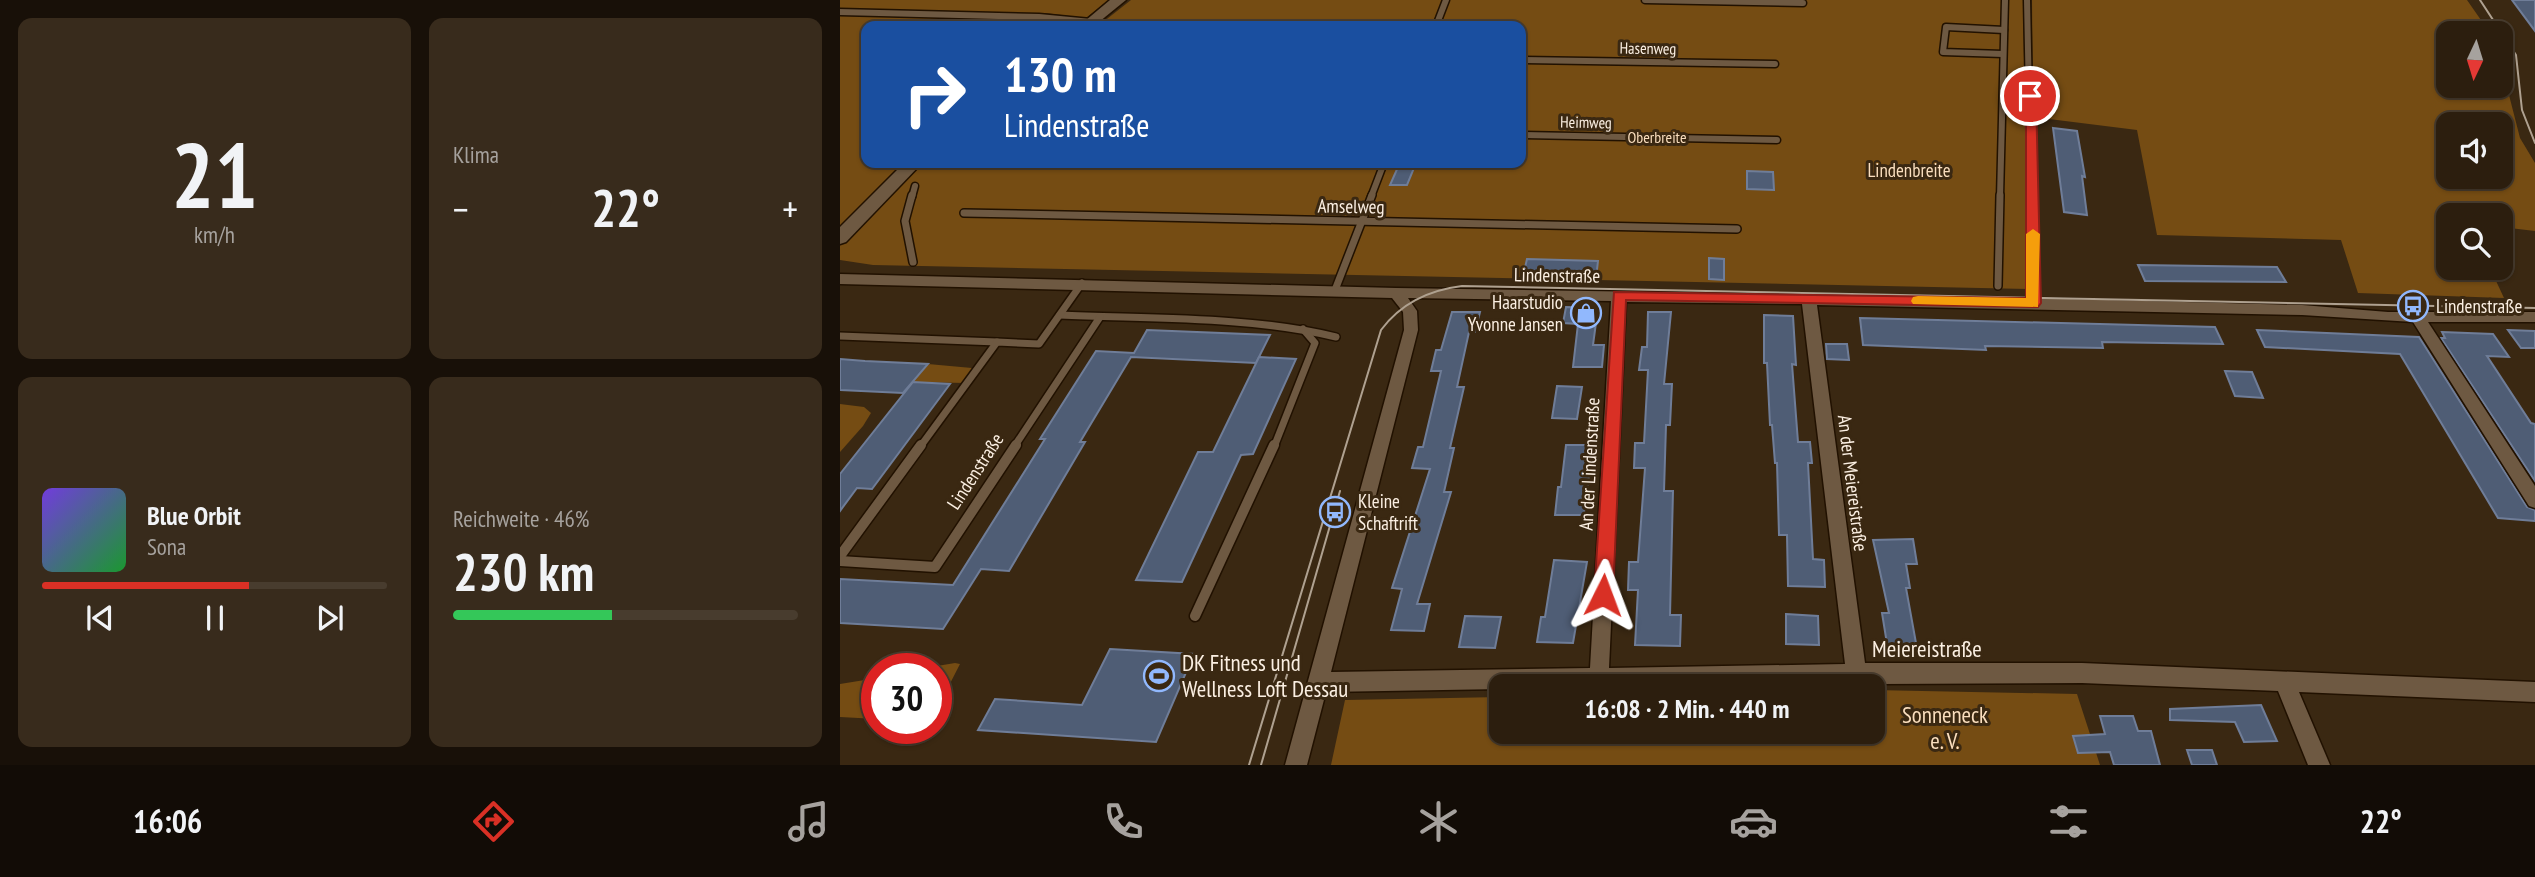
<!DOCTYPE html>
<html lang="de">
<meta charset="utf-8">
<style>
body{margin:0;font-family:"PT Sans Narrow",sans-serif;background:#382b1c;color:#f1f3f6;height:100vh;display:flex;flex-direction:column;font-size:26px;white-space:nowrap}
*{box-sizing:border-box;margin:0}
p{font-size:23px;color:#a6a29e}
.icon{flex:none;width:38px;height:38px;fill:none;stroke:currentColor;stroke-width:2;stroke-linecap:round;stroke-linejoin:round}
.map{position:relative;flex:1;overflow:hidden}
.panel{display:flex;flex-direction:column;gap:18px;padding:18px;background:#181008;width:840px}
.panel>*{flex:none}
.banner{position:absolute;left:21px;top:21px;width:665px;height:147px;border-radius:14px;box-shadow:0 2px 5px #0004,0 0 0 2px #483c2e;background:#1a4fa0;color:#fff;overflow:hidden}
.needle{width:46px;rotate:184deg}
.tools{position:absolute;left:1596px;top:21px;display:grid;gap:14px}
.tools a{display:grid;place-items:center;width:77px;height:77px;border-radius:14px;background:#2c1e0e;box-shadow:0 2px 5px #0004,0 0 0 2px #483c2e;font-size:35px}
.speed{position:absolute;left:21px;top:653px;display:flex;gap:14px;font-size:35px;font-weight:700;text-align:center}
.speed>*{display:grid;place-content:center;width:91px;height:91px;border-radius:50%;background:#2c1e0e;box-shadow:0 2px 5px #0004,0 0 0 2px #483c2e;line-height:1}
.speed .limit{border:10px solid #d22;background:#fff;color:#111}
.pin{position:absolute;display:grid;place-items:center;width:60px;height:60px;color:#fff;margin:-30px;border:4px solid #fff;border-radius:50%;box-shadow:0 2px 7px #0007}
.me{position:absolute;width:77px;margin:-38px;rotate:3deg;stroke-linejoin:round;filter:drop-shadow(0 0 5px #0008)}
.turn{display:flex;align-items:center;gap:24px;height:147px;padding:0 28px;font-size:32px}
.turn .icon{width:91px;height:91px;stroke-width:2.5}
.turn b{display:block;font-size:49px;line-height:60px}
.big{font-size:52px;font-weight:700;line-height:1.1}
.panel .card{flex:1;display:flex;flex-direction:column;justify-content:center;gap:10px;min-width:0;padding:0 24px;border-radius:14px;background:#382b1c}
.panel .dial{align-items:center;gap:0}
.dial b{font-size:91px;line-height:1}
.song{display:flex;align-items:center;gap:21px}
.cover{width:84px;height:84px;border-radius:10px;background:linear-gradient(135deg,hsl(260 70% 55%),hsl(130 70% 35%))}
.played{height:7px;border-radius:4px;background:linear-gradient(90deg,#d93025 60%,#483c2e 60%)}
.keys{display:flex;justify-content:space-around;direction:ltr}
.heat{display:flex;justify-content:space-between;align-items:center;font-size:38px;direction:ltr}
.charge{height:10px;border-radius:5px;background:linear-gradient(90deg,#34c759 46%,#483c2e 0)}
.panel .tiles{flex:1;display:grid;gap:18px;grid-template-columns:repeat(2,1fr)}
.trip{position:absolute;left:649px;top:674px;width:396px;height:70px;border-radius:14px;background:#2c1e0e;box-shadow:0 2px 5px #0004,0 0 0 2px #483c2e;font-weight:700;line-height:70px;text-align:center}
.tab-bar{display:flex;height:112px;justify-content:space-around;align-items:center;background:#120c06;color:#a6a29e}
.tab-bar .icon{width:49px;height:49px}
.tab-bar .on{color:#d93025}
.tab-bar b{font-size:32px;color:#f1f3f6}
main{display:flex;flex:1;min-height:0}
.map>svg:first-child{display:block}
.green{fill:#754c13;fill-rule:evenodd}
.building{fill:#4f5d75;stroke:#6f7d98;stroke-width:2}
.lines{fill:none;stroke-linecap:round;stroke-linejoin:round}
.service-far2-casing{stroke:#211100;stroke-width:9}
.service-far1-casing{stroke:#211100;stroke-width:10}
.service-casing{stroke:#211100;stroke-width:13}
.minor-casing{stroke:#211100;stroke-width:3}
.tertiary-casing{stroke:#211100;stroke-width:3}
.service-far2{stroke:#6e5942;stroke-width:6}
.service-far1{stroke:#6e5942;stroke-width:7}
.service{stroke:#6e5942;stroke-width:10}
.minor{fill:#6e5942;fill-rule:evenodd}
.tertiary{fill:#6e5942;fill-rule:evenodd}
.tram{stroke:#afa190;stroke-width:2}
.route{fill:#d93025;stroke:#8d1f18;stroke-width:2}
.slow{fill:#f59e0b}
.labels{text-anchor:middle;stroke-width:6;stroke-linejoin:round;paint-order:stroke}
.far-street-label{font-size:16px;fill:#fbefe2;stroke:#3a2812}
.far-park-label{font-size:16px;fill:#fadebe;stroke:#3a2812}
.park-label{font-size:19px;fill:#fadebe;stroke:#3a2812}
.street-label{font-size:19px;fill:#fbefe2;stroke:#3a2812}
.poi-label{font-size:19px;fill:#fbefe2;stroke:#3a2812;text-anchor:start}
.near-street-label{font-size:23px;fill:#fbefe2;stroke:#3a2812}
.near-poi-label{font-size:23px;fill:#fbefe2;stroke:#3a2812;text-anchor:start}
.near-park-label{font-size:23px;fill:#fadebe;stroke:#3a2812}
</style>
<main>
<section class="panel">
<div class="tiles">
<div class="card dial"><b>21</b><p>km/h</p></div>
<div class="card"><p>Klima</p>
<div class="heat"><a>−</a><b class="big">22°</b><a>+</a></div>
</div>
<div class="card">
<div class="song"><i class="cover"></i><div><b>Blue Orbit</b><p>Sona</p></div></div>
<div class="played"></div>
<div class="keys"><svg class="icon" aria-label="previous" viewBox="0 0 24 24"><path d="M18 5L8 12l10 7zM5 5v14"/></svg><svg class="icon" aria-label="pause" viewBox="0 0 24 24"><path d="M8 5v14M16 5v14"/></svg><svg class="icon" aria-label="next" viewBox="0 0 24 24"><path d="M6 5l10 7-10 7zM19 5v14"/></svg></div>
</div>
<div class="card"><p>Reichweite · 46%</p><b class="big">230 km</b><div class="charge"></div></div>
</div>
</section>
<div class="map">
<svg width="1695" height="765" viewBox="0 0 1695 765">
<rect width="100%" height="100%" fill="#3a2812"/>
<g class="green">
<polygon points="0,0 269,0 246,18 205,13 194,23 218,26 26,26 26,163 681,163 681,26 258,26 291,0 1183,0 1188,289 33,265 0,260"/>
<path d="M1192,0h435l23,33h-42v53h53v-34l7,16 1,27 11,43 15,25v68l-34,-4v-12h-53v53h42l14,30 -146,-5 -17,-53 -184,-5 -20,-105 -104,-13zM1608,124h53v53h-53z"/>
<polygon points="88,364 132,368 127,383 73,382"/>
<polygon points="0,404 24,407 31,413 23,426 0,452"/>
<polygon points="115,663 120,664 96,711 96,668 85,668"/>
<polygon points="37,678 37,719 0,717 0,684"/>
<polygon points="1033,690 1237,694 1260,765 491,765 505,700 661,697 662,732 1032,732"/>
</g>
<g class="building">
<polygon points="1672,0 1695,0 1695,31"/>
<polygon points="1213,128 1237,131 1245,177 1242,176 1247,215 1224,212"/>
<polygon points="558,167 574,168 567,185 550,185"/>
<polygon points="907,171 933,172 934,190 907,189"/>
<polygon points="869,258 884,259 884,280 869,279"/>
<polygon points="687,259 758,261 756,278 683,276"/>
<polygon points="1298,265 1437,267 1446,282 1305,281"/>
<polygon points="726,307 758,308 753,345 764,345 762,367 733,367 738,324 723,323"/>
<polygon points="612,312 640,312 635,332 629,332 617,387 624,387 610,448 614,448 604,492 611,492 577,604 590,604 584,631 551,630 562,589 552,588 590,469 572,468 578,447 583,447 601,371 591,371 596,350 601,350"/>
<polygon points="808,312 831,312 824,384 832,384 830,425 826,425 824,491 833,491 830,615 841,615 840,646 795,645 798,590 788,590 789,562 798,562 805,468 794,468 795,443 804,443 808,370 799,370 802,347 807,347"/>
<polygon points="924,315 953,316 956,365 952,364 958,442 970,442 972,463 968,463 973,559 984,560 985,587 948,586 947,535 939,535 937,463 935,463 932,425 930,425 927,363 924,363"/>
<polygon points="1020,318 1375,327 1383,344 1262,342 1263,348 1145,346 1146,350 1023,345"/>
<polygon points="307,330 430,335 416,363 291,357 240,442 245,442 169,571 141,569 103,629 0,623 0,579 113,585 205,439 200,439 256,351 294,353"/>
<polygon points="1417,330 1579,337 1687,507 1695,510 1695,521 1658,518 1560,354 1425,347"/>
<polygon points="1668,330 1695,331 1695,348 1681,348"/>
<polygon points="1602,332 1653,334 1669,357 1647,356 1691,423 1695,424 1695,481 1601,338 1605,338"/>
<polygon points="986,344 1007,344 1009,360 987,359"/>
<polygon points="419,357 456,359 413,454 401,455 342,582 296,580 358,452 373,452"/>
<polygon points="0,359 25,361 88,364 63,393 0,390"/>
<polygon points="1385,371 1412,372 1423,398 1395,396"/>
<polygon points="73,382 110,384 32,489 17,488 0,511 0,474"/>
<polygon points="717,386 742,387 737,419 712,418"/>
<polygon points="726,445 753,445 744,515 715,515 718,487 721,487"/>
<polygon points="1073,539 1077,564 1066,564 1070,588 1066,588 1076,643 1047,644 1042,613 1049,613 1033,540"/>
<polygon points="714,560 747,562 733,643 697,642 701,617 705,617"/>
<polygon points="946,614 978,616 979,645 946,644"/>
<polygon points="625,616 661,617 655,648 619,647"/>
<polygon points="270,649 354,654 316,742 138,730 155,699 242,705"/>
<polygon points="1421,705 1437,741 1404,742 1395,722 1330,720 1330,709"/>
<polygon points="1260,716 1293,716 1298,731 1311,731 1320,765 1274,765 1270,752 1238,753 1233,736 1265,734"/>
<polygon points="1347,750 1372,750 1377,765 1352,765"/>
</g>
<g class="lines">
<g class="service-far2-casing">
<g id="service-far2">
<polyline points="805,0 963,3"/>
<polyline points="1187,0 1191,197"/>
<polyline points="0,12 199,17 251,22"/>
<polyline points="596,26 606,0"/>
<polyline points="1163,54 1103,52 1106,27 1164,30"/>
<polyline points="681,60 935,64"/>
<polyline points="681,135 937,140"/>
<polyline points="72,197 75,186"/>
<polyline points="531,197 544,163"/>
<polyline points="1160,197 1165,0"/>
</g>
</g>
<g class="service-far1-casing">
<g id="service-far1">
<polyline points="72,195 65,221 73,262"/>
<polyline points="1191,195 1193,303"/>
<polyline points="124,213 897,229"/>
<polyline points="1158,286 1160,195"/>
<polyline points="495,290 532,195"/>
<path d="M220,315c89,4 190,1 276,22"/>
<polyline points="0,336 157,342"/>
<polyline points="80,447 157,342 199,344 242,283"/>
<polyline points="174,447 260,317"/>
<polyline points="434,447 475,343 463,329"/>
</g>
</g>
<g class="service-casing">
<g id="service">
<polyline points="0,556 81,445"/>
<polyline points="0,561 95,567 176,445"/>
<polyline points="355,616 434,445"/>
</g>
</g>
<g class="minor-casing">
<path id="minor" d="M0,274l556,14 637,10 269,7 86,7h147v10h-107l107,164v22l-6,-2 -116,-184 -111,-7 -485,-10 48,358h217l453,19v20l-236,-10 31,73h-22l-30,-74 -196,-8 -580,3v3l-176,3 -19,73h-22l119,-435 -1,-18 -11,-14 -552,-14zM568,298l203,3 -21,367 -259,4 87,-342 -1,-19zM786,302l176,2 43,360 -236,4z"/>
</g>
<g class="tertiary-casing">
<g id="tertiary">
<polygon points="270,0 286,0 254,26 239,26"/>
<polygon points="64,163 82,163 6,242 0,244 0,227"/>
</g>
</g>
<use href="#service-far2" class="service-far2"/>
<use href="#service-far1" class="service-far1"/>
<use href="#service" class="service"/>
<use href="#minor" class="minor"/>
<use href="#tertiary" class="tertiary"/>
<g class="tram">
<polyline points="1640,0 1676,55 1682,110 1695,143"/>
<path d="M409,765l132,-435c20,-27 48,-40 81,-44l1073,22"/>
<polyline points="421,765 500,491"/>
</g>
</g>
<polygon class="route" points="1186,93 1196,96 1201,303 1198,307 786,300 773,595 770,601 763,604 756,601 754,595 774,292 1186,298"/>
<polygon class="slow" points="1193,229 1200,234 1198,307 1073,304 1071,301 1073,297 1078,296 1186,298 1186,234"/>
<defs>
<g id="bus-ring" transform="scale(1.575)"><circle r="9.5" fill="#3a2812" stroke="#91b8fd" stroke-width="1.5"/><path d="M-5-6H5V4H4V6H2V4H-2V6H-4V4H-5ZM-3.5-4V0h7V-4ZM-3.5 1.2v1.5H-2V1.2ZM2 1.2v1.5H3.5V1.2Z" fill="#91b8fd"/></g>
<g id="shop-ring" transform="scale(1.575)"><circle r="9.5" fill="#3a2812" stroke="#91b8fd" stroke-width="1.5"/><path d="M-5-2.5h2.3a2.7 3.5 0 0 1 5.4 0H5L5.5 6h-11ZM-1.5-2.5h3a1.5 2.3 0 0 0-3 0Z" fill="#91b8fd"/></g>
<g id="stadium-ring" transform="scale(1.575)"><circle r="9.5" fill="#3a2812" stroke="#91b8fd" stroke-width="1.5"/><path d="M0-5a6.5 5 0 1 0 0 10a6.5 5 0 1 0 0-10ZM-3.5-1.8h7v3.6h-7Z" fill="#91b8fd"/></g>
</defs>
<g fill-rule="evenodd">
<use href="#bus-ring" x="1573" y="306"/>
<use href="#shop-ring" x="746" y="313"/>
<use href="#bus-ring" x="495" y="512"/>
<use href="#stadium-ring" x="319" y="676"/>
</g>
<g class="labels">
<g class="far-street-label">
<text transform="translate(808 48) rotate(1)" y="6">Hasenweg</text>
<text transform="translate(746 122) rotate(1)" y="6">Heimweg</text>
</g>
<g class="far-park-label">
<text x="817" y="143">Oberbreite</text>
</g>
<g class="park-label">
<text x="1069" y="177">Lindenbreite</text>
</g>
<g class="street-label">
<text transform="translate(511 206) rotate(1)" y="7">Amselweg</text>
<text transform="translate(717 275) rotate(1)" y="7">Lindenstraße</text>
<text transform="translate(749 464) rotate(-87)" y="7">An der Lindenstraße</text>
<text transform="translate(135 471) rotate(-57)" y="7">Lindenstraße</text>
<text transform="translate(1013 483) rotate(83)" y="7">An der Meiereistraße</text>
</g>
<g class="poi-label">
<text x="723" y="309" text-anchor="end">Haarstudio<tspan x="723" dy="22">Yvonne Jansen</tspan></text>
<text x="1596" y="313">Lindenstraße</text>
<text x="518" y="508">Kleine<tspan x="518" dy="22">Schaftrift</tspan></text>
</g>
<g class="near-street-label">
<text x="1087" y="657">Meiereistraße</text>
</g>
<g class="near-poi-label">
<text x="342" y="671">DK Fitness und<tspan x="342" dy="26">Wellness Loft Dessau</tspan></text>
</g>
<g class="near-park-label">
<text x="1105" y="723">Sonneneck<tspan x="1105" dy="26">e. V.</tspan></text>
</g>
</g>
</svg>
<div class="tools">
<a><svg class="needle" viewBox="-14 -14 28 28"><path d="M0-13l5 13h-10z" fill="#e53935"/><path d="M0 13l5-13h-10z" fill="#a6a29e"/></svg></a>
<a><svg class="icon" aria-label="sound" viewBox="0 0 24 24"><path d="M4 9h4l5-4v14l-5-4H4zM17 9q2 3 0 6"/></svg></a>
<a><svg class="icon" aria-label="search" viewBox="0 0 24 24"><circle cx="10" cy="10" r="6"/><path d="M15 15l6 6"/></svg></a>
</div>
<div class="speed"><div class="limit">30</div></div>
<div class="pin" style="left:1190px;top:96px;background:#d93025"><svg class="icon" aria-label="arrive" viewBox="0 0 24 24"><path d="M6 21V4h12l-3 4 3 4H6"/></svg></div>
<svg class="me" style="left:763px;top:595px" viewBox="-20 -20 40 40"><path d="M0-17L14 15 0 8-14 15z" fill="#d93025" stroke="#fff" stroke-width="4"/></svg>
<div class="trip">16:08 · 2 Min. · 440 m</div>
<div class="banner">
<div class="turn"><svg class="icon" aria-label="right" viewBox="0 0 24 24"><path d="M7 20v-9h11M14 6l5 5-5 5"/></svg><div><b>130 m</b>Lindenstraße</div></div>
</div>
</div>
</main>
<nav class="tab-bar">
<b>16:06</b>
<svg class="icon on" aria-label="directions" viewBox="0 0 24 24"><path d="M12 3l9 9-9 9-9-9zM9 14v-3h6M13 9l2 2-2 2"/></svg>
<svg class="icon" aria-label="music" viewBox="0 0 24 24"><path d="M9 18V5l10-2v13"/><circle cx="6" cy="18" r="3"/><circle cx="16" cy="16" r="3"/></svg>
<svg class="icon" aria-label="phone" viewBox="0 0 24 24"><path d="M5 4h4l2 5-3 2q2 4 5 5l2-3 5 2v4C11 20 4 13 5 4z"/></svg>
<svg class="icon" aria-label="climate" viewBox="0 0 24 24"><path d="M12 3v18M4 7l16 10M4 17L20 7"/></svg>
<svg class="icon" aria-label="car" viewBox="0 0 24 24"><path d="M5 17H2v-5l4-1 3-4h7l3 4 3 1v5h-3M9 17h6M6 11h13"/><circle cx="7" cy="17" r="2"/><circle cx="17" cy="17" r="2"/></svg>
<svg class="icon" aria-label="filters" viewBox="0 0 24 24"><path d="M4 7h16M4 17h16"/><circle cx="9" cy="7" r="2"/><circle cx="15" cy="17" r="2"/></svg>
<b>22°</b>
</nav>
